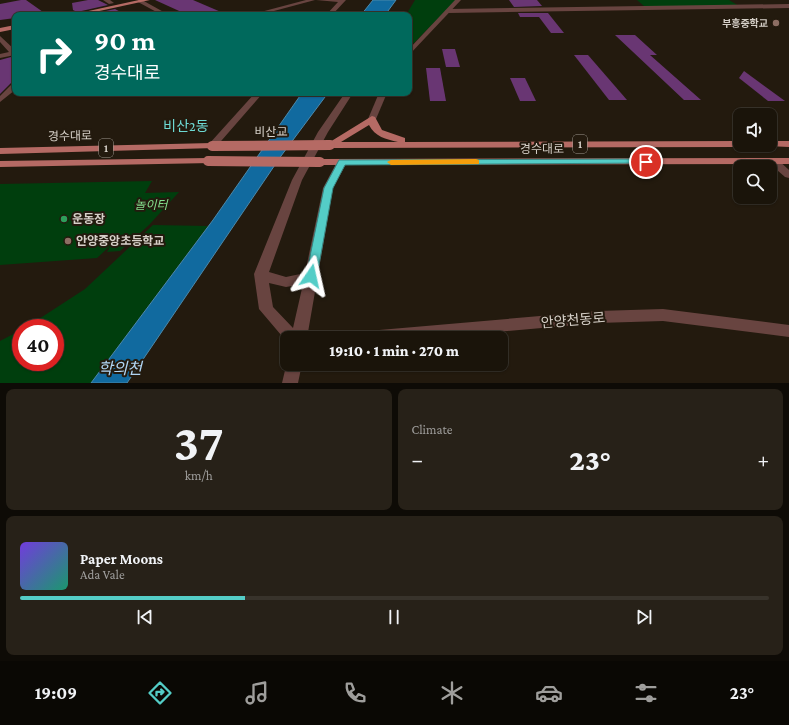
<!DOCTYPE html>
<meta charset="utf-8">
<style>
body{margin:0;font-family:"Crimson Pro","Noto Sans KR",serif;background:#272118;color:#f1f3f6;height:100vh;display:flex;flex-direction:column;font-size:15px;white-space:nowrap}
*{box-sizing:border-box;margin:0}
p{font-size:13px;color:#9f9e9c}
.icon{flex:none;width:22px;height:22px;fill:none;stroke:currentColor;stroke-width:2;stroke-linecap:round;stroke-linejoin:round}
.map{position:relative;height:383px;overflow:hidden}
.details{display:flex;flex-direction:column;gap:6px;padding:6px;background:#0e0b06;flex:1}
.details>*{flex:none}
.guide{position:absolute;left:12px;top:12px;width:400px;height:84px;border-radius:8px;box-shadow:0 1px 3px #0004,0 0 0 1px #38332b;background:#00695c;color:#fff;overflow:hidden}
.fabs{position:absolute;left:733px;top:108px;display:grid;gap:8px}
.fabs a{display:grid;place-items:center;width:44px;height:44px;border-radius:8px;background:#1a140a;box-shadow:0 1px 3px #0004,0 0 0 1px #38332b;font-size:20px}
.speed{position:absolute;left:12px;top:319px;display:flex;gap:8px;font-size:20px;font-weight:700;text-align:center}
.speed>*{display:grid;place-content:center;width:52px;height:52px;border-radius:50%;background:#1a140a;box-shadow:0 1px 3px #0004,0 0 0 1px #38332b;line-height:1}
.speed .limit{border:6px solid #d22;background:#fff;color:#111}
.pin{position:absolute;display:grid;place-items:center;width:34px;height:34px;color:#fff;margin:-17px;border:2px solid #fff;border-radius:50%;box-shadow:0 1px 4px #0007}
.me{position:absolute;width:44px;margin:-22px;rotate:11deg;stroke-linejoin:round;filter:drop-shadow(0 0 3px #0008)}
.turn{display:flex;align-items:center;gap:14px;height:84px;padding:0 16px;font-size:18px}
.turn .icon{width:52px;height:52px;stroke-width:2.5}
.turn b{display:block;font-size:28px;line-height:34px}
.big{font-size:30px;font-weight:800;line-height:1.1}
.details .card{flex:1;display:flex;flex-direction:column;justify-content:center;gap:6px;min-width:0;padding:0 14px;border-radius:8px;background:#272118}
.details .dial{align-items:center;gap:0}
.dial b{font-size:52px;line-height:1}
.song{display:flex;align-items:center;gap:12px}
.cover{width:48px;height:48px;border-radius:6px;background:linear-gradient(135deg,hsl(260 70% 55%),hsl(160 70% 35%))}
.played{height:4px;border-radius:2px;background:linear-gradient(90deg,#54cdc7 30%,#38332b 30%)}
.keys{display:flex;justify-content:space-around;direction:ltr}
.heat{display:flex;justify-content:space-between;align-items:center;font-size:22px;direction:ltr}
.details .tiles{flex:1;display:grid;gap:6px;grid-template-columns:1fr 1fr}
.card:last-child{grid-column:span 2}
.trip{position:absolute;left:280px;top:331px;width:228px;height:40px;border-radius:8px;background:#1a140a;box-shadow:0 1px 3px #0004,0 0 0 1px #38332b;font-weight:800;line-height:40px;text-align:center}
.menu{display:flex;height:64px;justify-content:space-around;align-items:center;background:#0a0804;color:#9f9e9c}
.menu .icon{width:28px;height:28px}
.menu .active{color:#54cdc7}
.menu b{font-size:18px;color:#f1f3f6}
.map>svg:first-child{display:block}
.green{fill:#003e0d}
.water{fill:#116a9f;stroke:#4c89ab}
.building{fill:#693673}
.lines{fill:none;stroke-linecap:round;stroke-linejoin:round}
.pedestrian{fill:#684440;fill-rule:evenodd}
.minor{fill:#684440;fill-rule:evenodd}
.tertiary{fill:#684440;fill-rule:evenodd}
.primary{fill:#b56a64;fill-rule:evenodd}
.primary-bridge{stroke:#b56a64;stroke-width:10}
.route{fill:#54cdc7;stroke:#378581}
.slow{fill:#f59e0b}
.education-dot{fill:#8d6e63;stroke:#231a0e;stroke-width:1.5}
.leisure-dot{fill:#2e9e5b;stroke:#231a0e;stroke-width:1.5}
.labels{text-anchor:middle;stroke-width:4;stroke-linejoin:round;paint-order:stroke}
.far-poi-label{font-size:10px;font-weight:bold;fill:#d6d0c8;stroke:#231a0e;text-anchor:end}
.shield{fill:#231a0e;stroke:#a09990;stroke-width:1}
.shield-label{font-size:11px;font-weight:bold;fill:#d6d0c8}
.street-label{font-size:12px;fill:#d6d0c8;stroke:#231a0e}
.park-label{font-size:12px;font-style:italic;fill:#84df8d;stroke:#231a0e}
.poi-label{font-size:12px;font-weight:bold;fill:#d6d0c8;stroke:#231a0e;text-anchor:start}
.quarter-label{font-size:14px;fill:#6dd9d3;stroke:#231a0e}
.near-street-label{font-size:14px;fill:#d6d0c8;stroke:#231a0e}
.near-water-label{font-size:16px;font-style:italic;fill:#b0d5f3;stroke:#231a0e}
</style>
<div class="map">
<svg width="789" height="383" viewBox="0 0 789 383">
<rect width="100%" height="100%" fill="#231a0e"/>
<g class="green">
<polygon points="415,0 456,0 414,43 409,43 409,15 406,15"/>
<polygon points="637,0 729,0 739,6 644,6"/>
<polygon points="152,181 145,193 179,192 149,225 120,251 107,252 110,246 97,258 0,265 0,184"/>
<polygon points="153,225 208,226 91,383 0,383 0,341 21,330 21,362 55,362 55,328 25,328 85,289"/>
</g>
<g class="water">
<polygon points="373,0 396,0 385,15 361,15"/>
<polygon points="302,93 328,93 281,156 127,383 91,383 213,220"/>
</g>
<g class="building">
<polygon points="21,0 26,0 43,12 15,15 15,18 0,20 0,4"/>
<polygon points="88,0 98,0 108,5 77,12 73,10 72,3"/>
<polygon points="155,0 193,0 228,15 188,15"/>
<polygon points="509,0 537,0 542,6 514,7"/>
<polygon points="115,9 126,15 88,15"/>
<polygon points="518,13 548,13 564,33 551,33 539,17 520,17"/>
<polygon points="615,35 635,35 657,55 650,55 701,100 684,100"/>
<polygon points="442,49 455,49 460,67 446,67"/>
<polygon points="574,55 588,55 627,100 609,100"/>
<polygon points="11,57 15,62 15,79 0,94 0,60"/>
<polygon points="426,68 440,68 446,101 430,101"/>
<polygon points="744,71 785,101 768,101 739,78"/>
<polygon points="510,78 525,78 536,101 520,101"/>
</g>
<g class="lines">
<g class="pedestrian">
<polygon points="103,0 110,0 114,3 109,4"/>
<polygon points="789,4 789,8 448,13 445,11 448,9"/>
</g>
<g class="minor">
<polygon points="138,0 142,0 169,15 162,15 138,2"/>
<polygon points="306,0 315,0 259,15 249,15"/>
<polygon points="316,0 346,0 332,15 326,15 338,2"/>
<polygon points="0,36 15,50 15,55 0,58 0,54 9,52 0,42"/>
<polygon points="12,84 15,84 15,90 0,102 0,96"/>
<polygon points="255,93 263,93 215,148 209,148 207,146 209,144"/>
<polygon points="773,158 777,159 789,170 789,178 785,177 769,163 768,161 769,159"/>
</g>
<g class="tertiary">
<polygon points="455,0 461,0 409,55 409,49"/>
<path d="M345,93h8l-25,39 -26,48 -33,92 17,5 19,-4 18,-85 15,-28h8l1,2 -14,26 -26,150h-20v4l-28,-33 -5,-35 38,-94 26,-48zM269,283l17,4 17,-3 -10,44 -20,-21z"/>
<polygon points="379,93 387,93 376,119 375,121 369,121 368,119"/>
<polygon points="663,309 789,325 789,337 663,321 598,323 429,338 348,338 351,333 356,332 598,311"/>
<polygon points="287,362 287,364 302,364 298,383 282,383"/>
</g>
<g class="primary">
<polygon points="139,0 150,0 81,15 70,15"/>
<polygon points="15,25 15,29 0,32 0,28"/>
<path d="M372,116l3,1 7,13 23,8v4l335,-1v4h4l-4,2 -410,1 -5,-3zM369,125c6,12 17,14 29,17h-57z"/>
<polygon points="770,141 789,141 789,147 767,146 770,145"/>
<polygon points="212,143 217,146 215,148 0,154 0,148"/>
<polygon points="208,158 212,159 213,161 212,163 0,167 0,161"/>
<polygon points="789,158 789,164 320,165 315,162 320,159"/>
</g>
<g class="primary-bridge">
<polyline points="212,146 330,145"/>
<polyline points="208,161 320,162"/>
</g>
</g>
<polygon class="route" points="646,159 649,160 649,163 345,165 333,188 317,276 311,280 306,276 324,188 339,160"/>
<polygon class="slow" points="476,159 479,160 479,164 391,165 387,162 391,160"/>
<g class="education-dot">
<circle cx="776" cy="23" r="4"/>
<circle cx="68" cy="241" r="4"/>
</g>
<circle class="leisure-dot" cx="64" cy="219" r="4"/>
<g class="labels">
<g class="far-poi-label">
<text x="768" y="27">부흥중학교</text>
</g>
<g class="shield">
<rect x="573" y="135" width="14" height="18" rx="3"/>
<rect x="99" y="139" width="14" height="18" rx="3"/>
</g>
<g class="shield-label">
<text x="580" y="148">1</text>
<text x="106" y="152">1</text>
</g>
<g class="street-label">
<text x="271" y="136">비산교</text>
<text transform="translate(70 136) rotate(-1)" y="4">경수대로</text>
<text x="542" y="153">경수대로</text>
</g>
<g class="park-label">
<text x="151" y="209">놀이터</text>
</g>
<g class="poi-label">
<text x="72" y="223">운동장</text>
<text x="76" y="245">안양중앙초등학교</text>
</g>
<g class="quarter-label">
<text x="186" y="131">비산2동</text>
</g>
<g class="near-street-label">
<text transform="translate(573 320) rotate(-5)" y="5">안양천동로</text>
</g>
<g class="near-water-label">
<text x="120" y="374">학의천</text>
</g>
</g>
</svg>
<div class="fabs">
<a><svg class="icon" aria-label="sound" viewBox="0 0 24 24"><path d="M4 9h4l5-4v14l-5-4H4zM17 9q2 3 0 6"/></svg></a>
<a><svg class="icon" aria-label="search" viewBox="0 0 24 24"><circle cx="10" cy="10" r="6"/><path d="M15 15l6 6"/></svg></a>
</div>
<div class="speed"><div class="limit">40</div></div>
<div class="pin" style="left:646px;top:162px;background:#d93025"><svg class="icon" aria-label="arrive" viewBox="0 0 24 24"><path d="M6 21V4h12l-3 4 3 4H6"/></svg></div>
<svg class="me" style="left:311px;top:276px" viewBox="-20 -20 40 40"><path d="M0-17L14 15 0 8-14 15z" fill="#54cdc7" stroke="#fff" stroke-width="4"/></svg>
<div class="trip">19:10 · 1 min · 270 m</div>
<div class="guide">
<div class="turn"><svg class="icon" aria-label="right" viewBox="0 0 24 24"><path d="M7 20v-9h11M14 6l5 5-5 5"/></svg><div><b>90 m</b>경수대로</div></div>
</div>
</div>
<section class="details">
<div class="tiles">
<div class="card dial"><b>37</b><p>km/h</p></div>
<div class="card"><p>Climate</p>
<div class="heat"><a>−</a><b class="big">23°</b><a>+</a></div>
</div>
<div class="card">
<div class="song"><i class="cover"></i><div><b>Paper Moons</b><p>Ada Vale</p></div></div>
<div class="played"></div>
<div class="keys"><svg class="icon" aria-label="previous" viewBox="0 0 24 24"><path d="M18 5L8 12l10 7zM5 5v14"/></svg><svg class="icon" aria-label="pause" viewBox="0 0 24 24"><path d="M8 5v14M16 5v14"/></svg><svg class="icon" aria-label="next" viewBox="0 0 24 24"><path d="M6 5l10 7-10 7zM19 5v14"/></svg></div>
</div>
</div>
</section>
<nav class="menu">
<b>19:09</b>
<svg class="icon active" aria-label="directions" viewBox="0 0 24 24"><path d="M12 3l9 9-9 9-9-9zM9 14v-3h6M13 9l2 2-2 2"/></svg>
<svg class="icon" aria-label="music" viewBox="0 0 24 24"><path d="M9 18V5l10-2v13"/><circle cx="6" cy="18" r="3"/><circle cx="16" cy="16" r="3"/></svg>
<svg class="icon" aria-label="phone" viewBox="0 0 24 24"><path d="M5 4h4l2 5-3 2q2 4 5 5l2-3 5 2v4C11 20 4 13 5 4z"/></svg>
<svg class="icon" aria-label="climate" viewBox="0 0 24 24"><path d="M12 3v18M4 7l16 10M4 17L20 7"/></svg>
<svg class="icon" aria-label="car" viewBox="0 0 24 24"><path d="M5 17H2v-5l4-1 3-4h7l3 4 3 1v5h-3M9 17h6M6 11h13"/><circle cx="7" cy="17" r="2"/><circle cx="17" cy="17" r="2"/></svg>
<svg class="icon" aria-label="filters" viewBox="0 0 24 24"><path d="M4 7h16M4 17h16"/><circle cx="9" cy="7" r="2"/><circle cx="15" cy="17" r="2"/></svg>
<b>23°</b>
</nav>
